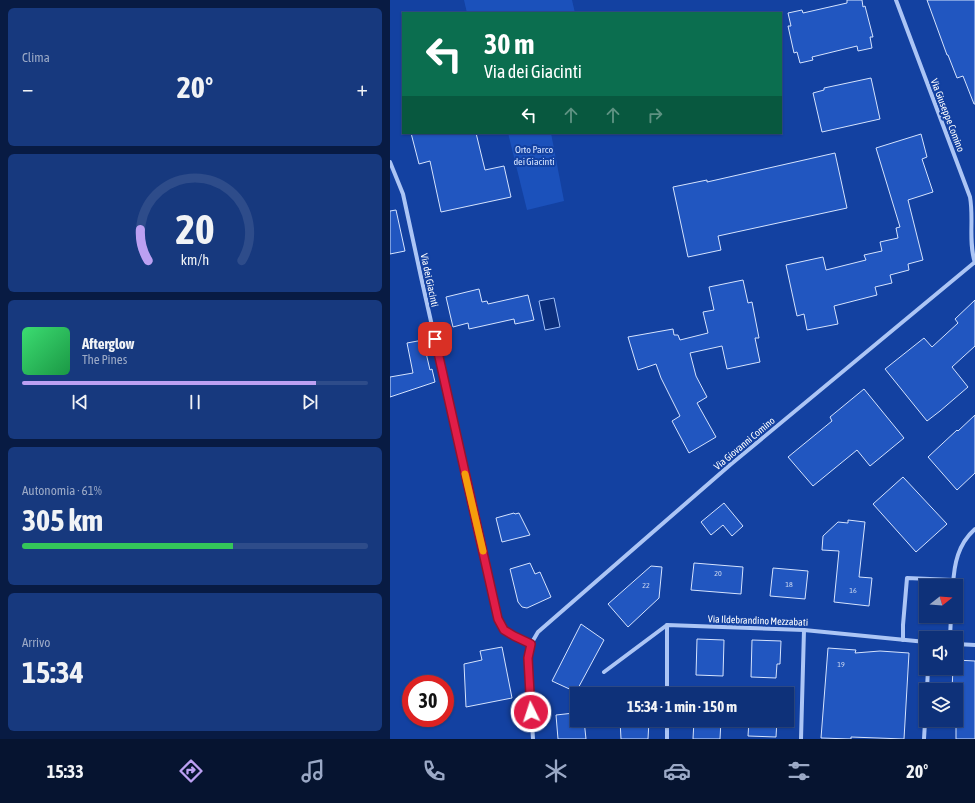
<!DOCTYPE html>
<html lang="it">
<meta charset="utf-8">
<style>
body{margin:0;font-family:"Asap Condensed",sans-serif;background:#17397e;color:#f1f3f6;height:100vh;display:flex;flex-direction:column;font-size:15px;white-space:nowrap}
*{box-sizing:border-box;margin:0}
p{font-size:13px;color:#9ba9c6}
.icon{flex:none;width:22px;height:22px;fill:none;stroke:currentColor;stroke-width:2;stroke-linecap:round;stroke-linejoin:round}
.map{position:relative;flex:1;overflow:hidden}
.drawer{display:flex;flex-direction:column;gap:8px;padding:8px;background:#081b43;width:390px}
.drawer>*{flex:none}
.guide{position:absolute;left:12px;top:12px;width:380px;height:122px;border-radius:0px;box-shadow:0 1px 3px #0004,0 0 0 1px #2e4c8a;background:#0b6e4f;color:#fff;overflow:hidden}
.needle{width:26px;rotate:73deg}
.fabs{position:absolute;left:529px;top:579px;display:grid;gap:8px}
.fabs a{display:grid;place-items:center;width:44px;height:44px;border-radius:0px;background:#0e3179;box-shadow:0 1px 3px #0004,0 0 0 1px #2e4c8a;font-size:20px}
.speed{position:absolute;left:12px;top:675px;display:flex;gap:8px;font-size:20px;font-weight:700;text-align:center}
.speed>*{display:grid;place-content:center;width:52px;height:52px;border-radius:50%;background:#0e3179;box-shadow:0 1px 3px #0004,0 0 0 1px #2e4c8a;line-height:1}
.speed .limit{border:6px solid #d22;background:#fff;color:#111}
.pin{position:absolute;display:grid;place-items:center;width:34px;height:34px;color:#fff;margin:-17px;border-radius:8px;box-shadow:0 2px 6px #0006}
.me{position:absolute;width:44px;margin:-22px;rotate:356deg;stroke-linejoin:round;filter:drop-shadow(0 0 3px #0008)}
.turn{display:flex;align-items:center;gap:14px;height:84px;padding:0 16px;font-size:18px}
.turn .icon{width:52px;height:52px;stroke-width:2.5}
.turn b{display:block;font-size:28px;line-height:34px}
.lanes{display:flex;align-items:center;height:38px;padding:0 16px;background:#0003;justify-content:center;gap:20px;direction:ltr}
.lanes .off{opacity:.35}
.big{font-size:30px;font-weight:700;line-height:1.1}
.drawer .card{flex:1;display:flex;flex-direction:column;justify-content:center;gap:6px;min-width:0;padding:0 14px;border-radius:6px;background:#17397e}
.drawer .dial{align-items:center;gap:0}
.dial svg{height:104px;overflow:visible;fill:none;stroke:#2e4c8a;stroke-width:7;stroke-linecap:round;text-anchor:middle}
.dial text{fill:#f1f3f6;stroke:none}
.song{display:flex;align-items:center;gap:12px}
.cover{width:48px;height:48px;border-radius:6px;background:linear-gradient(135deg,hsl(140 70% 55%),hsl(140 70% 35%))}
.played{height:4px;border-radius:2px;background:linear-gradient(90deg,#bca0f2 85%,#2e4c8a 85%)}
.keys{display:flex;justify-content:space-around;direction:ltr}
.heat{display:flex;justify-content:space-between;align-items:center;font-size:22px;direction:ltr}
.charge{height:6px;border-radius:3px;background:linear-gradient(90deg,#34c759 61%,#2e4c8a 0)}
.trip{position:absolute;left:180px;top:687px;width:224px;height:40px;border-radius:0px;background:#0e3179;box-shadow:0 1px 3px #0004,0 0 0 1px #2e4c8a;font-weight:700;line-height:40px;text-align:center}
.menu{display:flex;height:64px;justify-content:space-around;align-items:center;background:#061430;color:#9ba9c6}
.menu .icon{width:28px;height:28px}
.menu .current{color:#bca0f2}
.menu b{font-size:18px;color:#f1f3f6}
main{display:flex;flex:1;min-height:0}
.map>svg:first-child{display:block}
.green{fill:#1b51bb}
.water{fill:#0c2f7d;stroke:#9ebef7}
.building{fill:#2156c0;stroke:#d5e3fe}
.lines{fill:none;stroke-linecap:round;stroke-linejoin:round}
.street{stroke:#acc5f5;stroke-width:4}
.route-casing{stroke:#92132f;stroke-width:10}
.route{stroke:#e11d48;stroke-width:7}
.slow{stroke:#f59e0b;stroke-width:7}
.labels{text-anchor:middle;stroke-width:4;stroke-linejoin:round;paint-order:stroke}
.number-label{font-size:8px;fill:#c8d5ef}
.street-label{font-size:10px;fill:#fff;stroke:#1341a1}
.park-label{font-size:10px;fill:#d5e3fe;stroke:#1341a1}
</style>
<main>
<section class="drawer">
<div class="card"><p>Clima</p>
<div class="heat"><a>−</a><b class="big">20°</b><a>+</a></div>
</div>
<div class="card dial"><svg viewBox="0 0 100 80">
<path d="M14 69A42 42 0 1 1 86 69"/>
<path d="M14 69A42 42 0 0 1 8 45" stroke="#bca0f2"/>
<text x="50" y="56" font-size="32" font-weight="700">20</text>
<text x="50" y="72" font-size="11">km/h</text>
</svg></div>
<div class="card">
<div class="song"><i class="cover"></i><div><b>Afterglow</b><p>The Pines</p></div></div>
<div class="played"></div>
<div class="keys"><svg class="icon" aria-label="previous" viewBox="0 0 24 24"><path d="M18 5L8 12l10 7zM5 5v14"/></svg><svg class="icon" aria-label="pause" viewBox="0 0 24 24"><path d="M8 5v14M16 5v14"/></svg><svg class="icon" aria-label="next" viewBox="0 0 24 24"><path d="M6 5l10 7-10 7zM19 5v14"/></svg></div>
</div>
<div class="card"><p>Autonomia · 61%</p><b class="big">305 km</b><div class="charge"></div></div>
<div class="card"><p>Arrivo</p><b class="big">15:34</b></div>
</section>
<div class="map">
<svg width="585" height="739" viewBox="0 0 585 739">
<rect width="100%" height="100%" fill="#1341a1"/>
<g class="green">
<polygon points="74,0 182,0 185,13 77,13"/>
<polygon points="118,133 161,133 174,201 137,210"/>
</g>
<polygon class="water" points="164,298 170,327 155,330 149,301"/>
<g class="building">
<polygon points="457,0 472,0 473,7 475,6 483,37 480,37 482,48 468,51 467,46 422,57 423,60 410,63 407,52 404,53 398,26 401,26 398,13 412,10 413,13 457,3"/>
<polygon points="537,0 585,0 585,104 584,104 573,76 567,78 558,55 557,55"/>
<polygon points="481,78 490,119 432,132 423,93 434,90 434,88"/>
<polygon points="21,133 86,133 95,170 114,166 121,197 51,212 40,161 29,164"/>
<polygon points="531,134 537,157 532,159 543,192 518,200 533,260 518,264 519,270 500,275 502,283 485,287 487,295 444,306 448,324 417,330 414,314 407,316 396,265 433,257 436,270 476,260 474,255 492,251 490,242 508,238 506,228 510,227 486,148"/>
<polygon points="445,153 457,208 328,236 331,250 298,257 283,187 317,180 317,182"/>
<polygon points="6,210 15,251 0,254 0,211"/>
<polygon points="353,280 358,303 362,302 369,338 365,338 370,362 337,369 332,346 300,353 306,376 317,397 307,403 326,437 299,453 282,421 290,416 271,378 266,364 248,370 238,337 283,329 284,335 288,335 290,340 318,333 313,312 324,310 319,287"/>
<polygon points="89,289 92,302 97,301 98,304 138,295 144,320 125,324 124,319 79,329 78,323 63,327 56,297"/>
<polygon points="585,300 585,346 562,367 578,387 550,411 537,421 495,369 534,338 542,347 568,323 565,319"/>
<polygon points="33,340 40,370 42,369 45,382 0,397 0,377 23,373 17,343"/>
<polygon points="474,389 514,438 480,466 467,450 423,486 398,457 442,421 440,417"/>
<polygon points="585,415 585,473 567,490 538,457 567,430 568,431"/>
<polygon points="513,477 557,524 526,552 483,504"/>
<polygon points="334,503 353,526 342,536 333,525 321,535 311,522"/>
<polygon points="124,513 125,514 129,513 140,535 112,542 106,518"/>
<polygon points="458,520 475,522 469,577 482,578 479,606 444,602 449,551 432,550 433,536 448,522 458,523"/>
<polygon points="140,563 145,574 150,572 161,597 137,608 132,607 128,602 120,569"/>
<polygon points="304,563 353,567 351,594 301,590"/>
<polygon points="261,566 272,567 269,598 238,627 218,604"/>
<polygon points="383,568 418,571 415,599 380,596"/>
<polygon points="191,624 214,640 186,692 162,681"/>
<polygon points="307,639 334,640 333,676 306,675"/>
<polygon points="362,640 391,641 390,664 387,664 386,678 361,677"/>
<polygon points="112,647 122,698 76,707 74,664 92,660 90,651"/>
<polygon points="438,648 466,650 465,653 490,651 519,653 514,739 461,737 461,739 431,738"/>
<polygon points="566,660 585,661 585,739 566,739 566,690 562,690 563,668 566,668"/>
<polygon points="184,713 184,715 187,715 187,720 194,720 196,739 168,739 166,715"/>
<polygon points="230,720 259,720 258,739 231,739"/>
<polygon points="304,720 331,720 330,739 303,739"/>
<polygon points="359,720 387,720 386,737 358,736"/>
</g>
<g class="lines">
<g class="street">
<path d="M506,0l74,197c4,22 -2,44 5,66"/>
<polyline points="0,162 13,194 31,277 108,619 114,630 124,636 141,644"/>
<path d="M563,586c1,-22 5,-42 22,-57"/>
<polyline points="560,638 561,616"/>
<polyline points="513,640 513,625 517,578 563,580"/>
<polyline points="566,644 585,645"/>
<polyline points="214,672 277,625 414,630 536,642"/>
<polyline points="537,690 538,668"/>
<polyline points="277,694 277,625"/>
<polyline points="143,739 138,658 141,644 148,632 340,465 585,262"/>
<polyline points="277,739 277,720"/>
<polyline points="411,739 414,630"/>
<polyline points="534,739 536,705"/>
</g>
</g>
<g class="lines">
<g class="route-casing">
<polyline id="route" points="45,339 108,619 114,630 124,636 141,644 138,658 141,712"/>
</g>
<use href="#route" class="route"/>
<polyline class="slow" points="75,474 93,551"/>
</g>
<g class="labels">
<g class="number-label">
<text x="328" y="576">20</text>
<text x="399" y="587">18</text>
<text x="256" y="588">22</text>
<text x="463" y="593">16</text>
<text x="451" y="667">19</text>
</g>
<g class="street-label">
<text transform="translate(558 115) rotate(69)" y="4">Via Giuseppe Comino</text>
<text transform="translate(40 280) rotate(78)" y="4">Via dei Giacinti</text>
<text transform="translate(354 443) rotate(-40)" y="4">Via Giovanni Comino</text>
<text transform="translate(368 620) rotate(2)" y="4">Via Ildebrandino Mezzabati</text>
</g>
<g class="park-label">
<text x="144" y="153">Orto Parco<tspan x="144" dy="12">dei Giacinti</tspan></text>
</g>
</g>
</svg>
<div class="fabs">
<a><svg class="needle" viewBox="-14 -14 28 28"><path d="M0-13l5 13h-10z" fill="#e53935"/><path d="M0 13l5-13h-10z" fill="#9ba9c6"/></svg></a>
<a><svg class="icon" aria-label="sound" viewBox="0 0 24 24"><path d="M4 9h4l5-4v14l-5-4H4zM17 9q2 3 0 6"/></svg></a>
<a><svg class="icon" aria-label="layers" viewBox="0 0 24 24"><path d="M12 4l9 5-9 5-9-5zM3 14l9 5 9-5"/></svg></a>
</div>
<div class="speed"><div class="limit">30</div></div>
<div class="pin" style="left:45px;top:339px;background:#d93025"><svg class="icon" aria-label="arrive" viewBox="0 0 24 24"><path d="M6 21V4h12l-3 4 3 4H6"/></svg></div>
<svg class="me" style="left:141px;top:712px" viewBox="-20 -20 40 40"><circle r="17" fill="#e11d48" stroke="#fff" stroke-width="3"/><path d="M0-11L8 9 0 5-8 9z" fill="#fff"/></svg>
<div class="trip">15:34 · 1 min · 150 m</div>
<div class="guide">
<div class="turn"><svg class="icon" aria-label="left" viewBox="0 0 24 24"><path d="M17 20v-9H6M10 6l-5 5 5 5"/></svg><div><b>30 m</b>Via dei Giacinti</div></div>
<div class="lanes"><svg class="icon" aria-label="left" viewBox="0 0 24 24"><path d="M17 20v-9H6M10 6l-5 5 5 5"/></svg><svg class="icon off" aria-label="ahead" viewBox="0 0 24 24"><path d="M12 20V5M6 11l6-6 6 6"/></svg><svg class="icon off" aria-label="ahead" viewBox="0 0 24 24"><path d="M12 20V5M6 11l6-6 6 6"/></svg><svg class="icon off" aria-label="right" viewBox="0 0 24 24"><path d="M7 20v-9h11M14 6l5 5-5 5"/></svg></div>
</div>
</div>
</main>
<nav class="menu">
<b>15:33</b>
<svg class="icon current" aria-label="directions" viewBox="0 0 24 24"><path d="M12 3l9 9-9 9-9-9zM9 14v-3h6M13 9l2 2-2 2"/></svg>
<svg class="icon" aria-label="music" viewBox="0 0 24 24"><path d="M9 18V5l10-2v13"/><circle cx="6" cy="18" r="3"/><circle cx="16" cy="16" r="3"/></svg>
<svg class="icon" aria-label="phone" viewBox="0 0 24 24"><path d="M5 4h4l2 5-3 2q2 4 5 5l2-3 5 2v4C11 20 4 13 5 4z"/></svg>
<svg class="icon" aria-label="climate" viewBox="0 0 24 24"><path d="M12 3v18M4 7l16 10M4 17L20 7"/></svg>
<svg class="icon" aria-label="car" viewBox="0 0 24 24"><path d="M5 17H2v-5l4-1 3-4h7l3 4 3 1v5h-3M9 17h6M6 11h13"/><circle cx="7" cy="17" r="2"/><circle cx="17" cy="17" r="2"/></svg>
<svg class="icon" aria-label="filters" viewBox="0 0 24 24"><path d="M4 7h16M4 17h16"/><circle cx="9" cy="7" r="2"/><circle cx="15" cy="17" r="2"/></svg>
<b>20°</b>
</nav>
